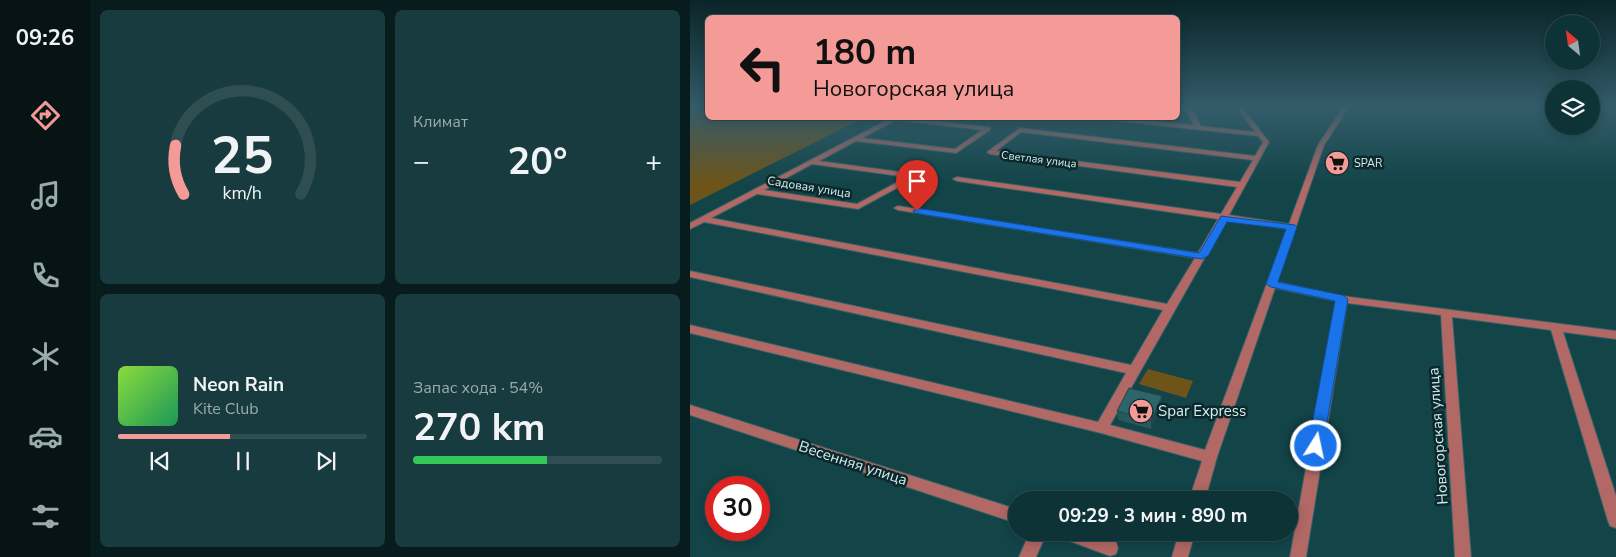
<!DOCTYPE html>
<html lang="ru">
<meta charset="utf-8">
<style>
body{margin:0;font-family:"Nunito Sans",sans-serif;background:#173b3e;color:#f1f3f6;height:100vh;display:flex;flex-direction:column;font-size:19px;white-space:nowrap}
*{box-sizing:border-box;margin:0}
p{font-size:16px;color:#9baaad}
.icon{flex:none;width:28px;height:28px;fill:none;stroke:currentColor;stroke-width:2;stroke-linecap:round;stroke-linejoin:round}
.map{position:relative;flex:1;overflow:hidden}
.sheet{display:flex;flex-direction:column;gap:10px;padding:10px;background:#081c1e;width:600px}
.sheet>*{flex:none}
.guide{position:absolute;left:15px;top:15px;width:475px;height:105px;border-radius:8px;box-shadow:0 2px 12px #0003,0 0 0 1px #2e4e51;background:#f59b97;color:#111;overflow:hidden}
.needle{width:32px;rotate:331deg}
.buttons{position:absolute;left:855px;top:15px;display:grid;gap:10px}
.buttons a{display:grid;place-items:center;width:55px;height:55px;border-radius:50%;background:#0e3336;box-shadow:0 2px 12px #0003,0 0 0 1px #2e4e51;font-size:25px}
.speed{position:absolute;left:15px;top:476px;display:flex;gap:10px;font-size:25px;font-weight:700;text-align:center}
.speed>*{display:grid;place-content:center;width:65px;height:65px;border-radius:50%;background:#0e3336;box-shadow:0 2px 12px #0003,0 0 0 1px #2e4e51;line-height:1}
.speed .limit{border:8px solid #d22;background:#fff;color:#111}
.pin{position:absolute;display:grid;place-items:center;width:42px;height:42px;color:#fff;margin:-51px -21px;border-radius:50% 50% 50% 0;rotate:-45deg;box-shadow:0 0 5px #0007}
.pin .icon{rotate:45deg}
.me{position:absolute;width:55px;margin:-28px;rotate:10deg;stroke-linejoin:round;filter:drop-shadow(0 0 4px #0008)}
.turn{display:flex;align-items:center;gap:18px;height:105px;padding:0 25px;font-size:22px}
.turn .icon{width:65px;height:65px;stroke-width:2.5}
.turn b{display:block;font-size:35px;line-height:42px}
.big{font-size:38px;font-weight:700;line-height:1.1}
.sheet .tile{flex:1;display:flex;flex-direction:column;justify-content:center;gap:8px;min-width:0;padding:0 18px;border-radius:8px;background:#173b3e}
.sheet .dial{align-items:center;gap:0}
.dial svg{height:130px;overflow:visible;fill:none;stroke:#2e4e51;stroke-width:7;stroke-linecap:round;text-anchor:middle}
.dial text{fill:#f1f3f6;stroke:none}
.song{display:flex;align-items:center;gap:15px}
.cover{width:60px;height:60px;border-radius:8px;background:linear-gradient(135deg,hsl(90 70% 55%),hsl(150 70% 35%))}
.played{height:5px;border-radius:2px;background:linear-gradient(90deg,#f59b97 45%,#2e4e51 45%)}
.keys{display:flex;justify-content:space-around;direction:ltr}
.heat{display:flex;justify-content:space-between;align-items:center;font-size:28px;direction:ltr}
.charge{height:8px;border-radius:4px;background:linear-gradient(90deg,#34c759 54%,#2e4e51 0)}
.sheet .tiles{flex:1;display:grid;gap:10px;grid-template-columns:repeat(2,1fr)}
.trip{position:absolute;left:318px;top:491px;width:290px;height:50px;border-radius:25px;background:#0e3336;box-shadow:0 2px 12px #0003,0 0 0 1px #2e4e51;font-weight:700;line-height:50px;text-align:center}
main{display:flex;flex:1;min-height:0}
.tabs{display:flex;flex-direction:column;width:90px;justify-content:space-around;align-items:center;background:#061416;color:#9baaad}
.tabs .icon{width:35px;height:35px}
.tabs .on{color:#f59b97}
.tabs b{font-size:22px;color:#f1f3f6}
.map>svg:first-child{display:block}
.green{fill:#6f5419}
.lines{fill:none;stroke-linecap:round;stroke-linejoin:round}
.minor-casing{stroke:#346367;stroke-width:2}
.minor{fill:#b26865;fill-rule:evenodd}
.wall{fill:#26585c}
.shaded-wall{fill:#1f474b}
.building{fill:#2c666b;stroke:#1f474b}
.route{fill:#1a73e8;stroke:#114b97}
.labels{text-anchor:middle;stroke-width:5;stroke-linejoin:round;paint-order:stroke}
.far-street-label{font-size:11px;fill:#d0eff2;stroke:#0d282a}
.far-poi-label{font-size:11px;fill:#d0eff2;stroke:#0d282a;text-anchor:start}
.street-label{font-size:12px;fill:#d0eff2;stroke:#0d282a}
.near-poi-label{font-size:15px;fill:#d0eff2;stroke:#0d282a;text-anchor:start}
.near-street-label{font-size:15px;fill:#d0eff2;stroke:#0d282a}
</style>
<main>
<nav class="tabs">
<b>09:26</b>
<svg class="icon on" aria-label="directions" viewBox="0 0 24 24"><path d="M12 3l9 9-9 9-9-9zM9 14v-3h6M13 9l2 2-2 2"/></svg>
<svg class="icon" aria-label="music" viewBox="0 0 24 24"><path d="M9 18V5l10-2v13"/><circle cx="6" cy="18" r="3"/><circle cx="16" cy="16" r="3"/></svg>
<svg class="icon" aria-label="phone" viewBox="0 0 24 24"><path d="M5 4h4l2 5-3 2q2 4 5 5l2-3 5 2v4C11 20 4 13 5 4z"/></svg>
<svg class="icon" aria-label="climate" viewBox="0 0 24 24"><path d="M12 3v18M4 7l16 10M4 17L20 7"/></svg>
<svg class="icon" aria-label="car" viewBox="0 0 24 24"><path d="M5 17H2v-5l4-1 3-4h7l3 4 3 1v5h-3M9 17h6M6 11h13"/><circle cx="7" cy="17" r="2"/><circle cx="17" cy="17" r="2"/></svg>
<svg class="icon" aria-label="filters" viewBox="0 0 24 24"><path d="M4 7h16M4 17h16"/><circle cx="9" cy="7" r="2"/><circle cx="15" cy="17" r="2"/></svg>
</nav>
<section class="sheet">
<div class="tiles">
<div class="tile dial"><svg viewBox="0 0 100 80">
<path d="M14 69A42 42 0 1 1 86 69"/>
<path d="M14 69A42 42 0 0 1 9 39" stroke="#f59b97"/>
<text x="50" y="56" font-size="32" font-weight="700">25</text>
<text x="50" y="72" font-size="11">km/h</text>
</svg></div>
<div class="tile"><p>Климат</p>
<div class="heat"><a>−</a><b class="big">20°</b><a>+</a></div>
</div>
<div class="tile">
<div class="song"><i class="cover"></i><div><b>Neon Rain</b><p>Kite Club</p></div></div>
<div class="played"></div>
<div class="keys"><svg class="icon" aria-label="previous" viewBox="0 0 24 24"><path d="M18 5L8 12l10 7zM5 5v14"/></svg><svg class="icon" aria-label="pause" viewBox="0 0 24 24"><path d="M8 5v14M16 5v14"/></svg><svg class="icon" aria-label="next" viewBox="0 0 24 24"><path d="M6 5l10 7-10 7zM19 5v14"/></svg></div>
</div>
<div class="tile"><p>Запас хода · 54%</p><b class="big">270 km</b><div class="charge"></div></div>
</div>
</section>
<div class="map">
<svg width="926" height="557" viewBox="0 0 926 557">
<rect width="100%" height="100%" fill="#124448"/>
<g class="green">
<polygon points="0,107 17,107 18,118 173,118 0,205"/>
<polygon points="458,369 503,381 496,398 449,384"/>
</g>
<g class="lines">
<g class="minor-casing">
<g id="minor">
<path d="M495,107h6l10,19 54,6 -19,-25h6l27,35 -40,73 60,9 29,-79 25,-38h6l-25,38 -47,137 65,14 274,35v8l-53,-7 53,164v32l-6,-2 -2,-5 -57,-191 -99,-13 19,240h-16l-14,-242 -94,-12 -41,254h-16l46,-256 -61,-13 -58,169 -12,43h-16l13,-39 -101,-28 -411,-100v-8l408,97 28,-49 -436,-96v-6l441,94 32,-55 -459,-88 -14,7v-6l201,-105h14l83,9 2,1v2l-34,23 -100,-12 -37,20 96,13 4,2 -61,33 -101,-15 -46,24 456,86 28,-46 -297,-48 -4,-2 4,-2 300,47 20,-34 -261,-38 -4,-2 4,-2 264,37 16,-27 -247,-33 -3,-2 33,-24 235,28 8,-14 -5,-6 -150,-16 -3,-2h16l73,7zM206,120l86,10 -27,19 -93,-11zM331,132l232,28 -13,22 -244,-31zM122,164l95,13 -50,27 -93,-14zM536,220l61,9 -82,221 -95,-25z"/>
<polygon points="0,405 326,509 326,523 0,415"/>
<polygon points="340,532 357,532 346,557 329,557"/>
<polygon points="367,532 399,532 426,542 428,548 426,554 420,556 369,537"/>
<polygon points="489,532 505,532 498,557 482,557"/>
</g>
</g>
<use href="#minor" class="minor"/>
</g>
<g class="wall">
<polygon points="654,158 649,167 642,165 642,163"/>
<polygon points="472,396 472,405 461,429 428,420 427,411"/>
</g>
<polygon class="shaded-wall" points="472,396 472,405 461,429 461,421"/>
<g class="building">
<polygon points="646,157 654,158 650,165 642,163"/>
<polygon points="439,388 472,396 461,421 427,411"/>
</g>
<linearGradient id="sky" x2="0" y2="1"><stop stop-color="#0a2528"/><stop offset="0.58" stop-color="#335c6a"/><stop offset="1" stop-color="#335c6a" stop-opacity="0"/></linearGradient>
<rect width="926" height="185" fill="url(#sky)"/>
<polygon class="route" points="227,208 509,253 531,216 605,225 607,227 588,282 652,295 658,299 632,451 626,453 621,451 618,446 645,301 581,287 576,284 596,229 537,222 518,256 512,259 224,213 223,211"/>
<defs>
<g id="supermarket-disc" transform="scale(1.25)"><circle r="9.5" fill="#f59b97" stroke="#0d282a"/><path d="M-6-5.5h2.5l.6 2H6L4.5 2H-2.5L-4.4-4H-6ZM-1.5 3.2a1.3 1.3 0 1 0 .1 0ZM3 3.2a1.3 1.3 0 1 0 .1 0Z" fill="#111"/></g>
</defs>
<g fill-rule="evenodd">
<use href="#supermarket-disc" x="647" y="163"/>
<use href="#supermarket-disc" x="451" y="411"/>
</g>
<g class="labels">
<g class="far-street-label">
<text transform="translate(349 159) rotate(7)" y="4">Светлая улица</text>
</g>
<g class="far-poi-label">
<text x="664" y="167">SPAR</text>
</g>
<g class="street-label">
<text transform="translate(119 187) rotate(9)" y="4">Садовая улица</text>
</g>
<g class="near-poi-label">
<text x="468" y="416">Spar Express</text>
</g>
<g class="near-street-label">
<text transform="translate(748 436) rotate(-94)" y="5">Новогорская улица</text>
<text transform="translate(163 463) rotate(18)" y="5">Весенняя улица</text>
</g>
</g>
</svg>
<div class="buttons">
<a><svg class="needle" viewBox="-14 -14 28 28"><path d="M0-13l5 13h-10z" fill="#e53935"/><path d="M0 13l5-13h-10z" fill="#9baaad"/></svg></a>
<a><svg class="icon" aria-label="layers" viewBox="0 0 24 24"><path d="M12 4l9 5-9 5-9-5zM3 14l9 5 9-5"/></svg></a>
</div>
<div class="speed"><div class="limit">30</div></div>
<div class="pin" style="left:227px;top:211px;background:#d93025"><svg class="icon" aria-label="arrive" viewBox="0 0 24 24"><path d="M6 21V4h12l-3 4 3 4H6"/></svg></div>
<svg class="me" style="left:626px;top:446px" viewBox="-20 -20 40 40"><circle r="17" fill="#1a73e8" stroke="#fff" stroke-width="3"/><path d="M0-11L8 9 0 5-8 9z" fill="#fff"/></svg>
<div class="trip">09:29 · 3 мин · 890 m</div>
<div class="guide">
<div class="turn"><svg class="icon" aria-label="left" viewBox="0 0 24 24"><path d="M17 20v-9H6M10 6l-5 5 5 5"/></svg><div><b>180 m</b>Новогорская улица</div></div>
</div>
</div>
</main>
